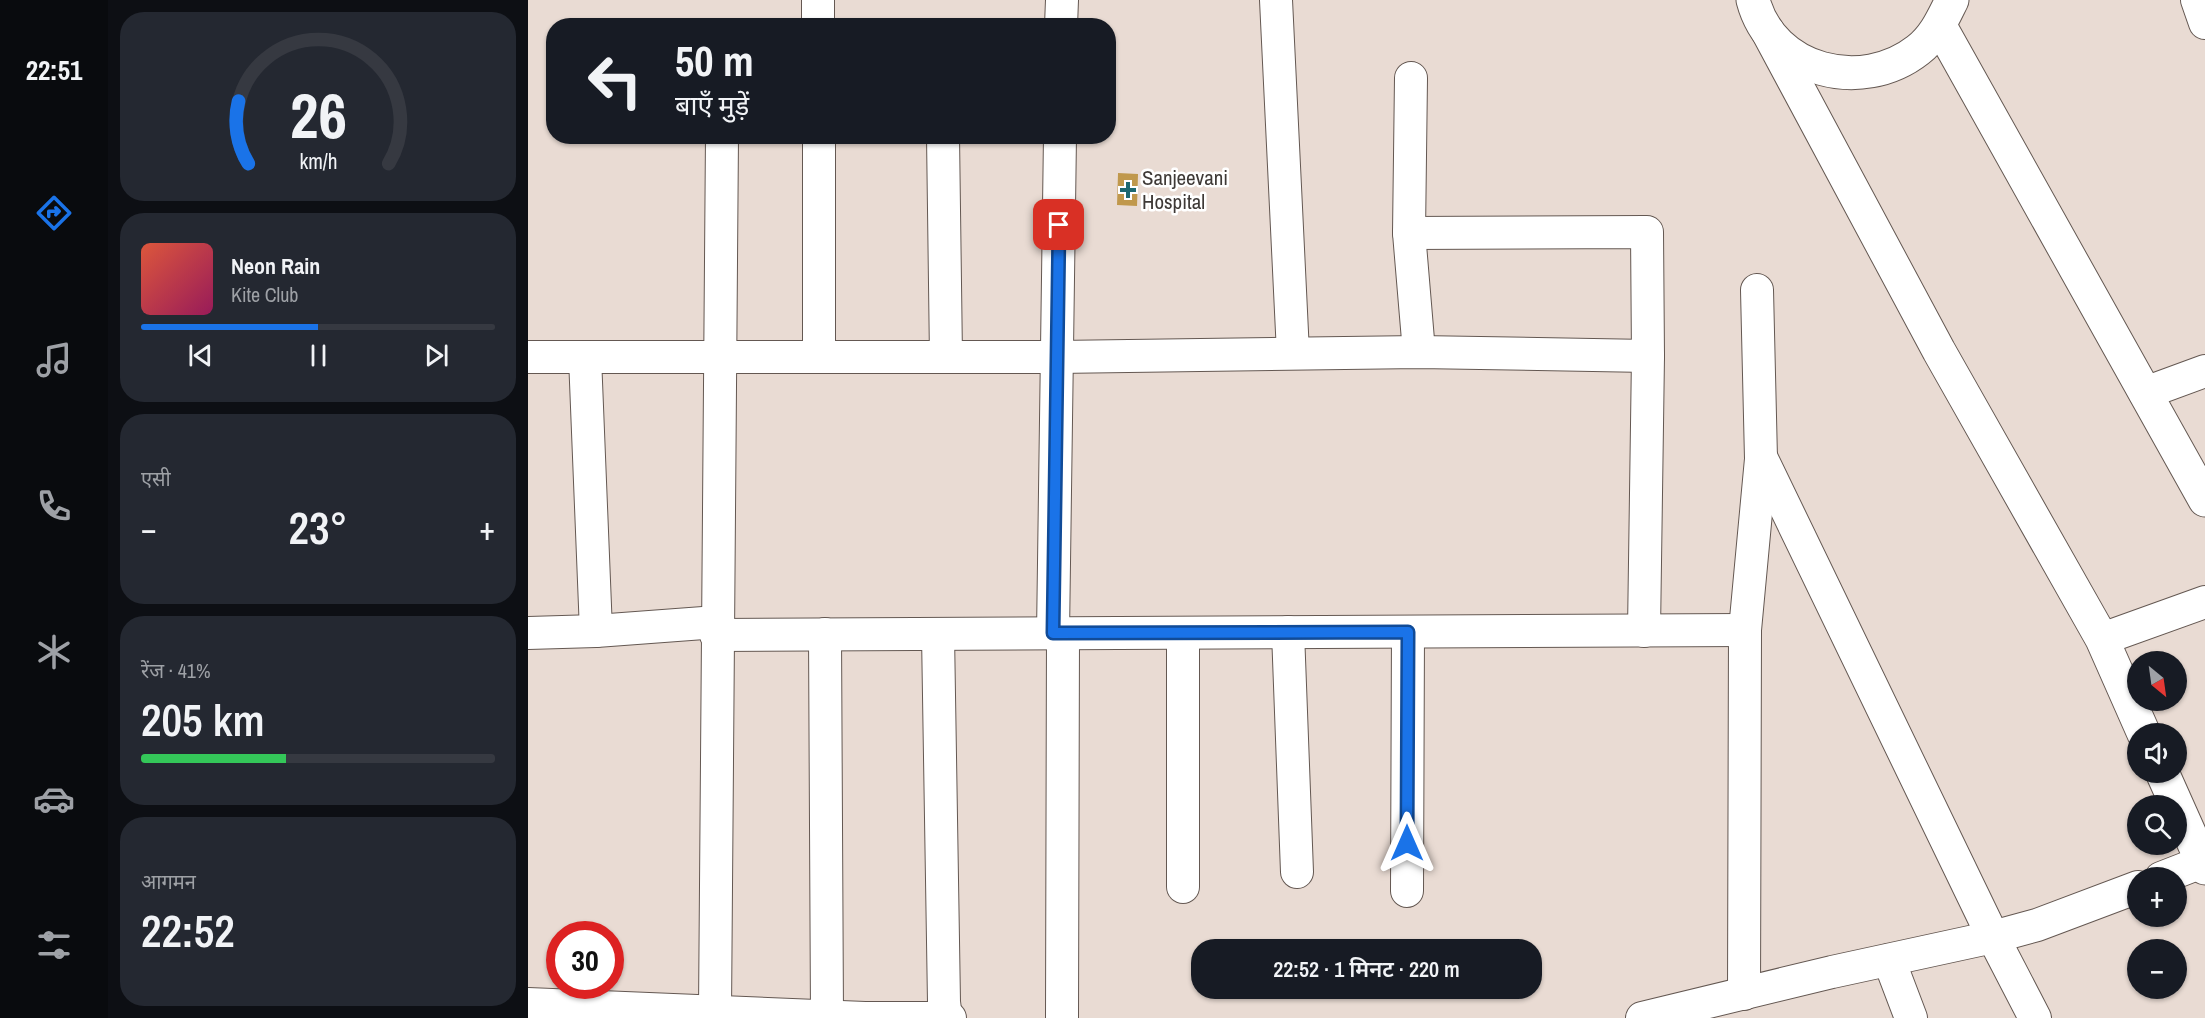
<!DOCTYPE html>
<html lang="hi">
<meta charset="utf-8">
<style>
body{margin:0;font-family:"Archivo Narrow","Noto Sans Devanagari",sans-serif;background:#242831;color:#f1f3f6;height:100vh;display:flex;flex-direction:column;font-size:22px;white-space:nowrap}
*{box-sizing:border-box;margin:0}
p{font-size:20px;color:#9ea1a6}
.icon{flex:none;width:33px;height:33px;fill:none;stroke:currentColor;stroke-width:2;stroke-linecap:round;stroke-linejoin:round}
.map{position:relative;flex:1;overflow:hidden}
.side{display:flex;flex-direction:column;gap:12px;padding:12px;background:#0d0f14;width:420px}
.side>*{flex:none}
.guide{position:absolute;left:18px;top:18px;width:570px;height:126px;border-radius:24px;box-shadow:0 2px 4px #0004;background:#171b24;color:#f1f3f6;overflow:hidden}
.needle{width:39px;rotate:151deg}
.fabs{position:absolute;left:1599px;top:651px;display:grid;gap:12px}
.fabs a{display:grid;place-items:center;width:60px;height:60px;border-radius:50%;background:#171b24;box-shadow:0 2px 4px #0004;font-size:30px}
.speed{position:absolute;left:18px;top:921px;display:flex;gap:12px;font-size:30px;font-weight:700;text-align:center}
.speed>*{display:grid;place-content:center;width:78px;height:78px;border-radius:50%;background:#171b24;box-shadow:0 2px 4px #0004;line-height:1}
.speed .limit{border:9px solid #d22;background:#fff;color:#111}
.pin{position:absolute;display:grid;place-items:center;width:51px;height:51px;color:#fff;margin:-26px;border-radius:12px;box-shadow:0 3px 9px #0006}
.me{position:absolute;width:66px;margin:-33px;rotate:0deg;stroke-linejoin:round;filter:drop-shadow(0 0 4px #0008)}
.turn{display:flex;align-items:center;gap:21px;height:126px;padding:0 30px;font-size:27px}
.turn .icon{width:78px;height:78px;stroke-width:2.5}
.turn b{display:block;font-size:42px;line-height:51px}
.big{font-size:45px;font-weight:600;line-height:1.1}
.side .widget{flex:1;display:flex;flex-direction:column;justify-content:center;gap:9px;min-width:0;padding:0 21px;border-radius:24px;background:#242831}
.side .dial{align-items:center;gap:0}
.dial svg{height:156px;overflow:visible;fill:none;stroke:#363941;stroke-width:7;stroke-linecap:round;text-anchor:middle}
.dial text{fill:#f1f3f6;stroke:none}
.song{display:flex;align-items:center;gap:18px}
.cover{width:72px;height:72px;border-radius:9px;background:linear-gradient(135deg,hsl(10 70% 55%),hsl(330 70% 35%))}
.played{height:6px;border-radius:3px;background:linear-gradient(90deg,#1a73e8 50%,#363941 50%)}
.keys{display:flex;justify-content:space-around;direction:ltr}
.heat{display:flex;justify-content:space-between;align-items:center;font-size:33px;direction:ltr}
.charge{height:9px;border-radius:4px;background:linear-gradient(90deg,#34c759 41%,#363941 0)}
.trip{position:absolute;left:663px;top:939px;width:351px;height:60px;border-radius:24px;background:#171b24;box-shadow:0 2px 4px #0004;font-weight:600;line-height:60px;text-align:center}
main{display:flex;flex:1;min-height:0}
.tab-bar{display:flex;flex-direction:column;width:108px;justify-content:space-around;align-items:center;background:#090b0e;color:#9ea1a6}
.tab-bar .icon{width:42px;height:42px}
.tab-bar .current{color:#1a73e8}
.tab-bar b{font-size:27px;color:#f1f3f6}
.map>svg:first-child{display:block}
.building{fill:#c0984c}
.lines{fill:none;stroke-linecap:round;stroke-linejoin:round}
.minor-casing{stroke:#645852;stroke-width:34}
.tertiary-casing{stroke:#645852;stroke-width:35}
.minor{stroke:#fff;stroke-width:32}
.tertiary{stroke:#fff;stroke-width:33}
.route-casing{stroke:#114b97;stroke-width:15}
.route{stroke:#1a73e8;stroke-width:10}
.poi-dot{fill:#1d6871;stroke:#fff;stroke-width:2}
.labels{text-anchor:middle;stroke-width:5;stroke-linejoin:round;paint-order:stroke}
.poi-label{font-size:21px;fill:#3e3936;stroke:#fff;text-anchor:start}
</style>
<main>
<nav class="tab-bar">
<b>22:51</b>
<svg class="icon current" aria-label="directions" viewBox="0 0 24 24"><path d="M12 3l9 9-9 9-9-9zM9 14v-3h6M13 9l2 2-2 2"/></svg>
<svg class="icon" aria-label="music" viewBox="0 0 24 24"><path d="M9 18V5l10-2v13"/><circle cx="6" cy="18" r="3"/><circle cx="16" cy="16" r="3"/></svg>
<svg class="icon" aria-label="phone" viewBox="0 0 24 24"><path d="M5 4h4l2 5-3 2q2 4 5 5l2-3 5 2v4C11 20 4 13 5 4z"/></svg>
<svg class="icon" aria-label="climate" viewBox="0 0 24 24"><path d="M12 3v18M4 7l16 10M4 17L20 7"/></svg>
<svg class="icon" aria-label="car" viewBox="0 0 24 24"><path d="M5 17H2v-5l4-1 3-4h7l3 4 3 1v5h-3M9 17h6M6 11h13"/><circle cx="7" cy="17" r="2"/><circle cx="17" cy="17" r="2"/></svg>
<svg class="icon" aria-label="filters" viewBox="0 0 24 24"><path d="M4 7h16M4 17h16"/><circle cx="9" cy="7" r="2"/><circle cx="15" cy="17" r="2"/></svg>
</nav>
<section class="side">
<div class="widget dial"><svg viewBox="0 0 100 80">
<path d="M14 69A42 42 0 1 1 86 69"/>
<path d="M14 69A42 42 0 0 1 9 37" stroke="#1a73e8"/>
<text x="50" y="56" font-size="32" font-weight="700">26</text>
<text x="50" y="72" font-size="11">km/h</text>
</svg></div>
<div class="widget">
<div class="song"><i class="cover"></i><div><b>Neon Rain</b><p>Kite Club</p></div></div>
<div class="played"></div>
<div class="keys"><svg class="icon" aria-label="previous" viewBox="0 0 24 24"><path d="M18 5L8 12l10 7zM5 5v14"/></svg><svg class="icon" aria-label="pause" viewBox="0 0 24 24"><path d="M8 5v14M16 5v14"/></svg><svg class="icon" aria-label="next" viewBox="0 0 24 24"><path d="M6 5l10 7-10 7zM19 5v14"/></svg></div>
</div>
<div class="widget"><p>एसी</p>
<div class="heat"><a>−</a><b class="big">23°</b><a>+</a></div>
</div>
<div class="widget"><p>रेंज · 41%</p><b class="big">205 km</b><div class="charge"></div></div>
<div class="widget"><p>आगमन</p><b class="big">22:52</b></div>
</section>
<div class="map">
<svg width="1677" height="1018" viewBox="0 0 1677 1018">
<rect width="100%" height="100%" fill="#e9dbd3"/>
<polygon class="building" points="590,173 610,174 609,206 589,205"/>
<g class="lines">
<g class="minor-casing">
<g id="minor">
<polyline points="290,0 290,26"/>
<polyline points="748,0 765,353"/>
<polyline points="1669,0 1677,23"/>
<polyline points="533,26 534,0"/>
<polyline points="883,78 881,233 891,352"/>
<polyline points="291,136 291,357"/>
<polyline points="415,136 418,357"/>
<polyline points="0,357 529,357 891,352 1120,356 1119,232 881,233"/>
<polyline points="57,357 68,631"/>
<polyline points="1617,393 1677,371"/>
<polyline points="1234,459 1465,937 1507,1018"/>
<polyline points="1116,631 1120,356"/>
<polyline points="760,632 769,872"/>
<polyline points="0,633 68,631 189,622"/>
<polyline points="655,633 655,887"/>
<polyline points="297,634 299,1016"/>
<polyline points="410,634 416,1002 418,1018"/>
<polyline points="525,634 532,136"/>
<polyline points="188,635 1217,630"/>
<polyline points="1574,639 1677,602"/>
<polyline points="1633,878 1674,862"/>
<polyline points="879,891 880,632"/>
<polyline points="1361,960 1383,1018"/>
<polyline points="1216,994 1217,630 1233,459 1229,290"/>
<polyline points="0,1004 337,1018 422,1018"/>
<polyline points="187,1011 194,136"/>
<polyline points="534,1018 535,634"/>
<polyline points="1114,1018 1304,972 1465,937 1509,925 1610,887"/>
</g>
</g>
<g class="tertiary-casing">
<g id="tertiary">
<path d="M1225,0c19,72 109,94 165,50 17,-13 25,-32 34,-50"/>
<polyline points="1412,26 1677,500"/>
<polyline points="1240,32 1411,351 1574,639 1616,734"/>
<polyline points="1634,772 1677,868"/>
</g>
</g>
<use href="#minor" class="minor"/>
<use href="#tertiary" class="tertiary"/>
</g>
<g class="lines">
<g class="route-casing">
<polyline id="route" points="531,225 525,633 880,632 879,843"/>
</g>
<use href="#route" class="route"/>
</g>
<path class="poi-dot" d="M597 181h6v6h6v6h-6v6h-6v-6h-6v-6h6z"/>
<g class="labels">
<g class="poi-label">
<text x="614" y="185">Sanjeevani<tspan x="614" dy="24">Hospital</tspan></text>
</g>
</g>
</svg>
<div class="fabs">
<a><svg class="needle" viewBox="-14 -14 28 28"><path d="M0-13l5 13h-10z" fill="#e53935"/><path d="M0 13l5-13h-10z" fill="#9ea1a6"/></svg></a>
<a><svg class="icon" aria-label="sound" viewBox="0 0 24 24"><path d="M4 9h4l5-4v14l-5-4H4zM17 9q2 3 0 6"/></svg></a>
<a><svg class="icon" aria-label="search" viewBox="0 0 24 24"><circle cx="10" cy="10" r="6"/><path d="M15 15l6 6"/></svg></a>
<a>+</a>
<a>−</a>
</div>
<div class="speed"><div class="limit">30</div></div>
<div class="pin" style="left:531px;top:225px;background:#d93025"><svg class="icon" aria-label="arrive" viewBox="0 0 24 24"><path d="M6 21V4h12l-3 4 3 4H6"/></svg></div>
<svg class="me" style="left:879px;top:843px" viewBox="-20 -20 40 40"><path d="M0-17L14 15 0 8-14 15z" fill="#1a73e8" stroke="#fff" stroke-width="4"/></svg>
<div class="trip">22:52 · 1 मिनट · 220 m</div>
<div class="guide">
<div class="turn"><svg class="icon" aria-label="left" viewBox="0 0 24 24"><path d="M17 20v-9H6M10 6l-5 5 5 5"/></svg><div><b>50 m</b>बाएँ मुड़ें</div></div>
</div>
</div>
</main>
